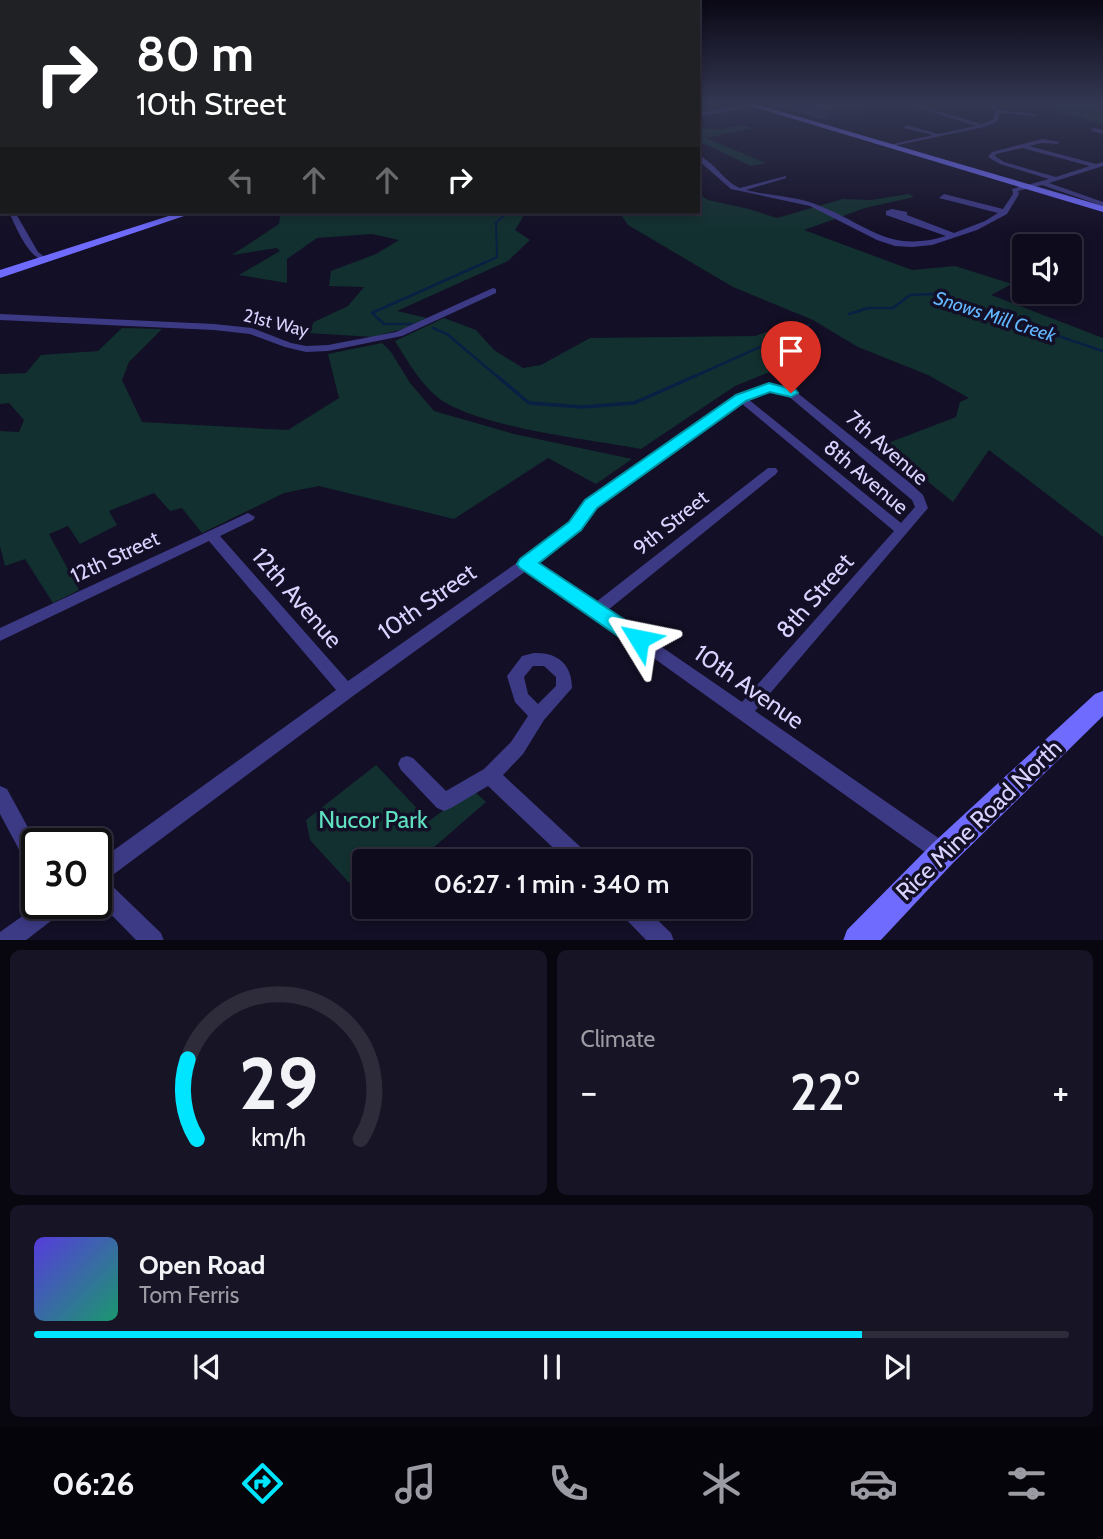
<!DOCTYPE html>
<meta charset="utf-8">
<style>
body{margin:0;font-family:Cabin,sans-serif;background:#171425;color:#f1f3f6;height:100vh;display:flex;flex-direction:column;font-size:26px;white-space:nowrap}
*{box-sizing:border-box;margin:0}
p{font-size:23px;color:#9b9ba3}
.icon{flex:none;width:38px;height:38px;fill:none;stroke:currentColor;stroke-width:2;stroke-linecap:round;stroke-linejoin:round}
.map{position:relative;height:940px;overflow:hidden}
.panel{display:flex;flex-direction:column;gap:10px;padding:10px;background:#08060f;flex:1}
.panel>*{flex:none}
.guide{position:absolute;left:0px;top:0px;width:700px;height:214px;box-shadow:0 4px 10px #0003,0 0 0 2px #2e2b3b;background:#202124;color:#fff;overflow:hidden}
.controls{position:absolute;left:1012px;top:234px;display:grid;gap:14px}
.controls a{display:grid;place-items:center;width:70px;height:70px;border-radius:7px;background:#0e0b1c;box-shadow:0 4px 10px #0003,0 0 0 2px #2e2b3b;font-size:35px}
.speed{position:absolute;left:21px;top:828px;display:flex;gap:14px;font-size:35px;font-weight:700;text-align:center}
.speed>*{display:grid;place-content:center;width:91px;height:91px;border-radius:50%;background:#0e0b1c;box-shadow:0 4px 10px #0003,0 0 0 2px #2e2b3b;line-height:1}
.speed .limit{border:4px solid #111;border-radius:10px;background:#fff;color:#111}
.pin{position:absolute;display:grid;place-items:center;width:60px;height:60px;color:#fff;margin:-72px -30px;border-radius:50% 50% 50% 0;rotate:-45deg;box-shadow:0 0 7px #0007}
.pin .icon{rotate:45deg}
.me{position:absolute;width:77px;margin:-38px;rotate:305deg;stroke-linejoin:round;filter:drop-shadow(0 0 5px #0008)}
.turn{display:flex;align-items:center;gap:24px;height:147px;padding:0 21px;font-size:32px}
.turn .icon{width:91px;height:91px;stroke-width:2.5}
.turn b{display:block;font-size:49px;line-height:60px}
.lanes{display:flex;align-items:center;height:66px;padding:0 21px;background:#0003;justify-content:center;gap:35px;direction:ltr}
.lanes .off{opacity:.35}
.big{font-size:52px;font-weight:600;line-height:1.1}
.panel .widget{flex:1;display:flex;flex-direction:column;justify-content:center;gap:10px;min-width:0;padding:0 24px;border-radius:10px;background:#171425}
.panel .dial{align-items:center;gap:0}
.dial svg{height:182px;overflow:visible;fill:none;stroke:#2e2b3b;stroke-width:7;stroke-linecap:round;text-anchor:middle}
.dial text{fill:#f1f3f6;stroke:none}
.song{display:flex;align-items:center;gap:21px}
.cover{width:84px;height:84px;border-radius:10px;background:linear-gradient(135deg,hsl(250 70% 55%),hsl(160 70% 35%))}
.played{height:7px;border-radius:4px;background:linear-gradient(90deg,#00e5ff 80%,#2e2b3b 80%)}
.keys{display:flex;justify-content:space-around;direction:ltr}
.heat{display:flex;justify-content:space-between;align-items:center;font-size:38px;direction:ltr}
.panel .tiles{flex:1;display:grid;gap:10px;grid-template-columns:1fr 1fr}
.widget:last-child{grid-column:span 2}
.trip{position:absolute;left:352px;top:849px;width:399px;height:70px;border-radius:7px;background:#0e0b1c;box-shadow:0 4px 10px #0003,0 0 0 2px #2e2b3b;font-weight:600;line-height:70px;text-align:center}
.dock{display:flex;height:112px;justify-content:space-around;align-items:center;background:#06040b;color:#9b9ba3}
.dock .icon{width:49px;height:49px}
.dock .current{color:#00e5ff}
.dock b{font-size:32px;color:#f1f3f6}
.map>svg:first-child{display:block}
.green{fill:#12302f}
.lines{fill:none;stroke-linecap:round;stroke-linejoin:round}
.stream-far2{stroke:#0a1f44;stroke-width:2}
.stream-far1{stroke:#0a1f44;stroke-width:2.5}
.stream{stroke:#0a1f44;stroke-width:3.5}
.street{fill:#3d3a85;fill-rule:evenodd}
.secondary{fill:#6f6bff;fill-rule:evenodd}
.wall{fill:#312854}
.shaded-wall{fill:#1d163a}
.building{fill:#433a66;stroke:#5a527e;stroke-width:2}
.route{fill:#00e5ff;stroke:#0095a6;stroke-width:2}
.labels{text-anchor:middle;stroke-width:7;stroke-linejoin:round;paint-order:stroke}
.far-street-label{font-size:18px;fill:#d9d4ff;stroke:#130f26}
.far-water-label{font-size:19px;font-style:italic;fill:#62b6ff;stroke:#130f26}
.street-label{font-size:21px;fill:#d9d4ff;stroke:#130f26}
.near-street-label{font-size:24px;fill:#d9d4ff;stroke:#130f26}
.near-park-label{font-size:24px;fill:#5fe0c0;stroke:#130f26}
</style>
<div class="map">
<svg width="1103" height="941" viewBox="0 0 1103 941">
<rect width="100%" height="100%" fill="#130f26"/>
<g class="green">
<polygon points="1027,103 1103,103 1103,124"/>
<polygon points="743,125 752,128 706,138 766,163 751,166 698,141 698,127 718,130"/>
<polygon points="698,193 708,200 749,209 777,218 843,199 871,200 909,194 914,197 865,208 804,230 912,270 955,266 1012,284 991,295 1103,338 1103,537 989,450 953,502 883,445 956,417 960,402 969,398 928,375 858,347 813,320 733,287 628,225 619,212 698,212"/>
<polygon points="281,212 526,212 515,230 530,240 508,261 397,311 427,318 403,329 373,337 308,333 314,322 348,306 364,287 329,286 331,271 376,254 399,240 372,234 317,238 287,259 287,283 239,275 280,251 277,248 232,255 279,224"/>
<path d="M444,318l32,12 18,20 29,18 18,-3 49,-27 165,-2 28,-10 35,14 -41,29 -42,17 -94,63c-54,-10 -149,-20 -195,-46 -22,-13 -38,-41 -51,-62z"/>
<polygon points="122,328 162,329 129,362 122,380 142,422 288,430 339,398 328,354 382,343 391,352 410,383 434,411 514,434 632,459 596,484 548,458 454,519 319,486 284,493 202,533 182,508 170,511 154,493 109,511 117,525 80,544 68,526 49,534 79,590 53,603 25,559 5,566 0,546 0,431 19,432 24,420 9,403 0,404 0,374 26,373 41,355 98,351"/>
<polygon points="376,765 429,821 470,791 476,793 486,802 418,861 364,861 364,899 310,840 306,820"/>
</g>
<g class="lines">
<polyline class="stream-far2" points="482,264 497,257 496,223 507,212"/>
<g class="stream-far1">
<polyline points="849,314 868,308 893,308 910,295 933,294 1103,351"/>
<polyline points="412,324 384,324 372,313 486,262"/>
<polyline points="433,328 447,334 499,378"/>
<polyline points="691,378 809,325"/>
</g>
<polyline class="stream" points="497,376 529,403 582,407 634,403 695,376"/>
<g class="street">
<polygon points="903,103 912,103 981,124 993,120 995,111 984,103 990,103 999,110 1038,114 1035,116 1000,113 997,122 984,127 889,147 889,145 933,135 904,128 906,125 938,134 976,126"/>
<polygon points="751,104 749,107 698,117 698,113"/>
<polygon points="1093,128 1103,130 1103,134 1091,131"/>
<path d="M1042,139l18,3 -3,2 -15,-1 -13,3 67,18 7,-2v4l-54,17 54,19v4l-61,-21 -24,6 1,3 -12,20 -30,16 -45,15 -20,2 -17,-1 -18,-6 -67,-34 -79,-17 -33,-29v-5c18,8 25,26 42,33l46,-12v2l-40,12c23,6 47,6 69,14 52,19 71,50 131,32l-60,-21v-4l6,-2 15,3v3l47,18 31,-12 13,-8 -59,-15 5,-4 59,15 10,-15 -1,-5 37,-10 -49,-15 -12,-7 4,-5zM1022,148l68,18 -34,11 -52,-15 -9,-6 1,-2z"/>
<path d="M9,212h6l23,40 8,6 -1,2c-16,0 -30,-35 -36,-48z"/>
<polygon points="493,288 496,289 496,293 402,336 328,351 306,352 285,347 250,334 214,330 0,320 0,314 214,324 252,328 291,343 306,346 328,345 396,332"/>
<path d="M766,386h12l17,5 115,92 13,12 5,13 -173,203 195,135 3,7 -3,7 -7,3 -7,-3 -344,-246 -66,-43 -173,125 -247,184 55,53 3,8h-27l-41,-42v-36l240,-173 -127,-149 -209,100v-13l248,-115 7,4 -2,3 -33,16 128,145 173,-121 49,-37 16,-22 151,-105zM772,391l15,4 125,105 3,7 -14,16 -153,-124zM741,403l153,128 -152,171 -134,-92 168,-136 2,-3 -2,-3h-8l-172,134 -60,-38 44,-35 16,-22z"/>
<path d="M534,653c24,-1 38,12 38,35l-28,32 -21,34 -20,21 85,79 3,7h-24l-79,-75 -37,22 -7,3 -7,-3 -36,-38 -3,-6 3,-6 6,-2 6,2 33,33 38,-22 27,-27 17,-26 -13,-14 -8,-26 15,-20zM533,666h11l12,11v9l-18,18 -10,-10 -4,-17z"/>
<polygon points="0,786 7,789 37,844 37,873 30,870 0,814"/>
<polygon points="41,903 68,903 65,910 25,941 0,941 0,932"/>
<polygon points="617,906 643,906 671,933 674,941 647,941 620,913"/>
</g>
<g class="secondary">
<polygon points="740,103 752,103 1103,206 1103,212"/>
<polygon points="181,212 196,212 0,278 0,270"/>
<polygon points="1103,691 1103,716 953,863 880,941 843,941 847,930 933,843 1095,694"/>
</g>
</g>
<polygon class="wall" points="774,103 870,103 869,111 826,120 773,106"/>
<polygon class="shaded-wall" points="854,103 870,103 869,111 826,120 828,109"/>
<polygon class="building" points="806,103 854,103 828,109"/>
<linearGradient id="sky" x2="0" y2="1"><stop stop-color="#0a0815"/><stop offset="0.44" stop-color="#333752"/><stop offset="1" stop-color="#333752" stop-opacity="0"/></linearGradient>
<rect width="1103" height="235" fill="url(#sky)"/>
<polygon class="route" points="769,383 796,390 798,393 791,397 770,392 746,401 597,508 581,530 539,563 646,634 649,639 646,645 639,647 631,645 520,568 517,564 520,559 569,522 585,500 736,395"/>
<g class="labels">
<g class="far-street-label">
<text transform="translate(276 323) rotate(14)" y="6">21st Way</text>
</g>
<g class="far-water-label">
<text transform="translate(995 316) rotate(18)" y="7">Snows Mill Creek</text>
</g>
<g class="street-label">
<text transform="translate(887 448) rotate(41)" y="7">7th Avenue</text>
<text transform="translate(866 477) rotate(40)" y="7">8th Avenue</text>
<text transform="translate(671 523) rotate(-39)" y="7">9th Street</text>
<text transform="translate(115 557) rotate(-25)" y="7">12th Street</text>
</g>
<g class="near-street-label">
<text transform="translate(815 596) rotate(-49)" y="8">8th Street</text>
<text transform="translate(297 598) rotate(49)" y="8">12th Avenue</text>
<text transform="translate(427 602) rotate(-35)" y="8">10th Street</text>
<text transform="translate(749 687) rotate(35)" y="8">10th Avenue</text>
<text transform="translate(979 820) rotate(-44)" y="8">Rice Mine Road North</text>
</g>
<g class="near-park-label">
<text x="373" y="828">Nucor Park</text>
</g>
</g>
</svg>
<div class="controls">
<a><svg class="icon" aria-label="sound" viewBox="0 0 24 24"><path d="M4 9h4l5-4v14l-5-4H4zM17 9q2 3 0 6"/></svg></a>
</div>
<div class="speed"><div class="limit">30</div></div>
<div class="pin" style="left:791px;top:393px;background:#d93025"><svg class="icon" aria-label="arrive" viewBox="0 0 24 24"><path d="M6 21V4h12l-3 4 3 4H6"/></svg></div>
<svg class="me" style="left:639px;top:639px" viewBox="-20 -20 40 40"><path d="M0-17L14 15 0 8-14 15z" fill="#00e5ff" stroke="#fff" stroke-width="4"/></svg>
<div class="trip">06:27 · 1 min · 340 m</div>
<div class="guide">
<div class="turn"><svg class="icon" aria-label="right" viewBox="0 0 24 24"><path d="M7 20v-9h11M14 6l5 5-5 5"/></svg><div><b>80 m</b>10th Street</div></div>
<div class="lanes"><svg class="icon off" aria-label="left" viewBox="0 0 24 24"><path d="M17 20v-9H6M10 6l-5 5 5 5"/></svg><svg class="icon off" aria-label="ahead" viewBox="0 0 24 24"><path d="M12 20V5M6 11l6-6 6 6"/></svg><svg class="icon off" aria-label="ahead" viewBox="0 0 24 24"><path d="M12 20V5M6 11l6-6 6 6"/></svg><svg class="icon" aria-label="right" viewBox="0 0 24 24"><path d="M7 20v-9h11M14 6l5 5-5 5"/></svg></div>
</div>
</div>
<section class="panel">
<div class="tiles">
<div class="widget dial"><svg viewBox="0 0 100 80">
<path d="M14 69A42 42 0 1 1 86 69"/>
<path d="M14 69A42 42 0 0 1 10 34" stroke="#00e5ff"/>
<text x="50" y="56" font-size="32" font-weight="700">29</text>
<text x="50" y="72" font-size="11">km/h</text>
</svg></div>
<div class="widget"><p>Climate</p>
<div class="heat"><a>−</a><b class="big">22°</b><a>+</a></div>
</div>
<div class="widget">
<div class="song"><i class="cover"></i><div><b>Open Road</b><p>Tom Ferris</p></div></div>
<div class="played"></div>
<div class="keys"><svg class="icon" aria-label="previous" viewBox="0 0 24 24"><path d="M18 5L8 12l10 7zM5 5v14"/></svg><svg class="icon" aria-label="pause" viewBox="0 0 24 24"><path d="M8 5v14M16 5v14"/></svg><svg class="icon" aria-label="next" viewBox="0 0 24 24"><path d="M6 5l10 7-10 7zM19 5v14"/></svg></div>
</div>
</div>
</section>
<nav class="dock">
<b>06:26</b>
<svg class="icon current" aria-label="directions" viewBox="0 0 24 24"><path d="M12 3l9 9-9 9-9-9zM9 14v-3h6M13 9l2 2-2 2"/></svg>
<svg class="icon" aria-label="music" viewBox="0 0 24 24"><path d="M9 18V5l10-2v13"/><circle cx="6" cy="18" r="3"/><circle cx="16" cy="16" r="3"/></svg>
<svg class="icon" aria-label="phone" viewBox="0 0 24 24"><path d="M5 4h4l2 5-3 2q2 4 5 5l2-3 5 2v4C11 20 4 13 5 4z"/></svg>
<svg class="icon" aria-label="climate" viewBox="0 0 24 24"><path d="M12 3v18M4 7l16 10M4 17L20 7"/></svg>
<svg class="icon" aria-label="car" viewBox="0 0 24 24"><path d="M5 17H2v-5l4-1 3-4h7l3 4 3 1v5h-3M9 17h6M6 11h13"/><circle cx="7" cy="17" r="2"/><circle cx="17" cy="17" r="2"/></svg>
<svg class="icon" aria-label="filters" viewBox="0 0 24 24"><path d="M4 7h16M4 17h16"/><circle cx="9" cy="7" r="2"/><circle cx="15" cy="17" r="2"/></svg>
</nav>
